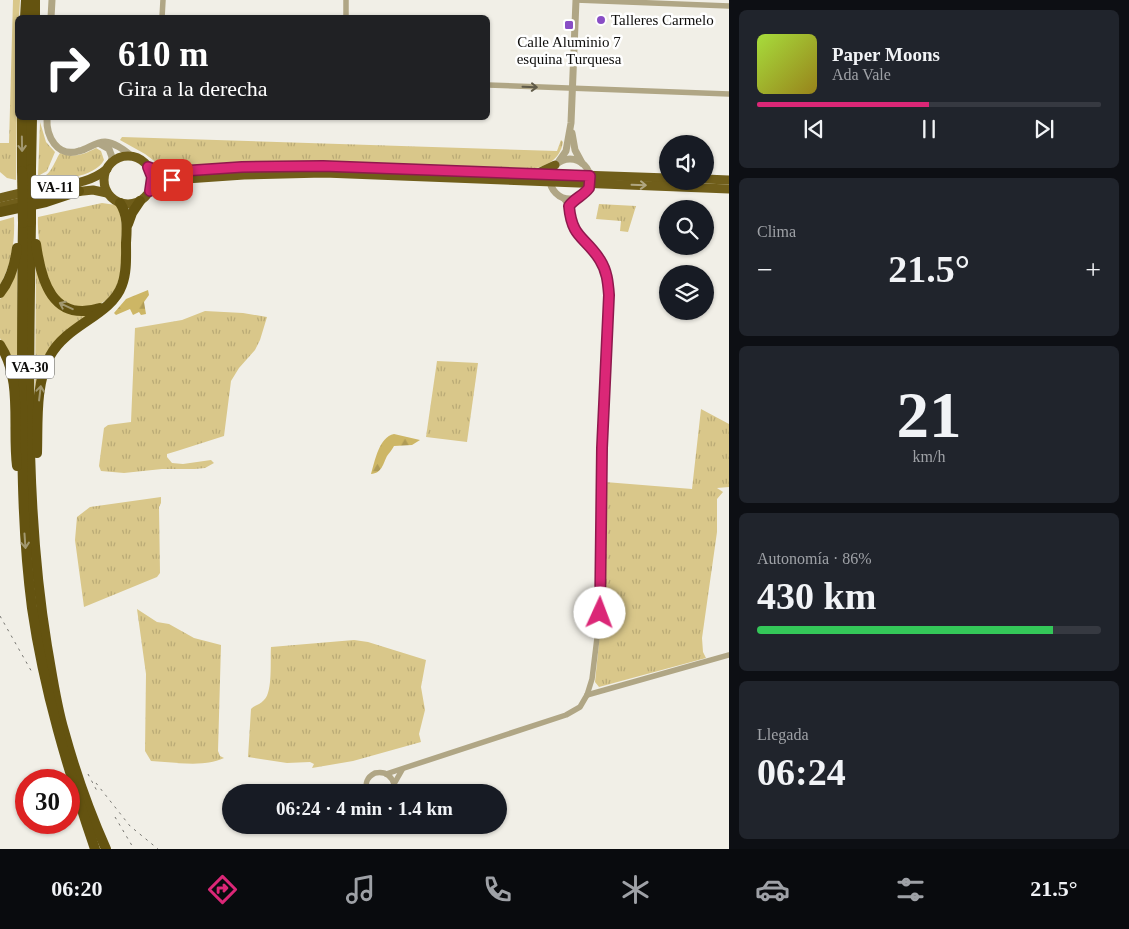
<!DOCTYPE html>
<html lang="es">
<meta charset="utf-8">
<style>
body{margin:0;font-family:"Times New Roman",serif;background:#20242c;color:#f1f3f6;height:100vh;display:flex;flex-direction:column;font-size:19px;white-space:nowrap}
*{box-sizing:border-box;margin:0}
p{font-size:16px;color:#9ea1a6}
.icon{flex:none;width:28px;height:28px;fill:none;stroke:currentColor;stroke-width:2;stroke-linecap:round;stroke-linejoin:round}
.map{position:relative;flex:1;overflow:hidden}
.drawer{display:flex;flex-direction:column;gap:10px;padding:10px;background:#0d0f14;width:400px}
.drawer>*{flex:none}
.banner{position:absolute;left:15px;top:15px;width:475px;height:105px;border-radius:8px;box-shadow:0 1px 4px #0004;background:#202124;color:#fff;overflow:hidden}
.tools{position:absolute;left:659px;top:135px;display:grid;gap:10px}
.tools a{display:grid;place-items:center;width:55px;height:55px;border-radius:50%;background:#171b24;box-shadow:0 1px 4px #0004;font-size:25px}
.speed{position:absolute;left:15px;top:769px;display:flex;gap:10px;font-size:25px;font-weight:700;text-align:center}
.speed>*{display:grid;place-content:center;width:65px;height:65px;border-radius:50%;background:#171b24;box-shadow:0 1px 4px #0004;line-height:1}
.speed .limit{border:8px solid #d22;background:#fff;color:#111}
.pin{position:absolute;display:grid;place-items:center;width:42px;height:42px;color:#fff;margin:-21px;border-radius:10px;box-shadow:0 2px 8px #0006}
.me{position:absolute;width:55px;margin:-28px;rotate:2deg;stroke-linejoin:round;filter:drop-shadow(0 0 4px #0008)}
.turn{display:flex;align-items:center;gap:18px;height:105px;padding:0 20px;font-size:22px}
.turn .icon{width:65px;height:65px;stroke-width:2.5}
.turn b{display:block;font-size:35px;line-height:42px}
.big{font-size:38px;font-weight:800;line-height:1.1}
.drawer .tile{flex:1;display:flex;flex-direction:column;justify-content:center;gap:8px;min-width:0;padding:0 18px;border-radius:8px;background:#20242c}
.drawer .dial{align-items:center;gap:0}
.dial b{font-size:65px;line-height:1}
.song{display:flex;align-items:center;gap:15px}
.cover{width:60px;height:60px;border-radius:8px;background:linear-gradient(135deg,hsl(80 70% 55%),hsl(50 70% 35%))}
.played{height:5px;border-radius:2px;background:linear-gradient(90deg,#db2777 50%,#363941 50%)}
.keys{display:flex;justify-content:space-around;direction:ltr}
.heat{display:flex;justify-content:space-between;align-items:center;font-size:28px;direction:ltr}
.charge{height:8px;border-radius:4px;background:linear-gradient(90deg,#34c759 86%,#363941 0)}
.trip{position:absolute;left:222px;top:784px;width:285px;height:50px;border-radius:25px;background:#171b24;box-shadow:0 1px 4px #0004;font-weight:800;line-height:50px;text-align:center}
.dock{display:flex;height:80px;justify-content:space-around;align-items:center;background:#090b0e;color:#9ea1a6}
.dock .icon{width:35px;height:35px}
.dock .current{color:#db2777}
.dock b{font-size:22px;color:#f1f3f6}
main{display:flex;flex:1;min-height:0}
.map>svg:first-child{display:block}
.grass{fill:url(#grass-tufts)}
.forest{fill:url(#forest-firs)}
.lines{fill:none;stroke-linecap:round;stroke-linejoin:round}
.minor{stroke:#b0a685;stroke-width:5.5}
.tertiary{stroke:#b0a685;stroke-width:7}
.trunk{stroke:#705e1a;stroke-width:9}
.motorway{stroke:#645310;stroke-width:10}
.rail{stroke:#767570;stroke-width:1;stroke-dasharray:2.5 5;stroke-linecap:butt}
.motorway-bridge{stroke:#645310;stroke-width:10}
.oneway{stroke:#5f5a48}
.oneway2{stroke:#a29870}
.oneway3{stroke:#b0a681}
.route-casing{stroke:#8e194d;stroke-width:12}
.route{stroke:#db2777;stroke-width:9}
.poi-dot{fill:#894ec5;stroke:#fff;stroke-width:2}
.labels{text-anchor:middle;stroke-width:5;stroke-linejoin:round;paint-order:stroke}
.shield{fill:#fff;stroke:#565654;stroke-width:1}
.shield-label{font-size:14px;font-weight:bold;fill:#0e0d0b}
.poi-label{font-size:15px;fill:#0e0d0b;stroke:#fff;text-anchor:start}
</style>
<main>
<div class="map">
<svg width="729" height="849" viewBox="0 0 729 849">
<defs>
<pattern id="grass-tufts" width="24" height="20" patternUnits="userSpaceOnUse" patternTransform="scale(1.25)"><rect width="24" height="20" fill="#d9c78a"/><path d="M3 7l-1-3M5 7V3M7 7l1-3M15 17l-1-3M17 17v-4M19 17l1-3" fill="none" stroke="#b9aa76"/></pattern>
<pattern id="forest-firs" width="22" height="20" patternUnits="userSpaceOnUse" patternTransform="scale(1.25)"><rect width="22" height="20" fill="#cdb665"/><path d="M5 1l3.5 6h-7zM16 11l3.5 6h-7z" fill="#af9b56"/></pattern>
</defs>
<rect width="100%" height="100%" fill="#f1efe7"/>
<g class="grass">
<polygon points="13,0 20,0 19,17 18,18 16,180 7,178 0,172 0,143 9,143"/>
<polygon points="40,122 46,142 55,152 47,171 38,176"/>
<path d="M122,137l435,14 4,-11 2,2c-3,17 -15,24 -31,27l-220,-7 -71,1 -62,4 -22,-4 -12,-9 -25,-14z"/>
<path d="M96,148l5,3 3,9c-9,18 -48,20 -66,23v-4c14,-4 15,-15 22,-26 14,5 23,2 36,-5z"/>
<path d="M102,203l14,2c8,12 6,27 5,41 0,13 1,29 -5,41 -12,26 -43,25 -61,7 -4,-3 -5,-12 -7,-17 -6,-21 -11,-37 -10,-60z"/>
<polygon points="599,204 636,206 628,232 620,231 621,221 596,219"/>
<path d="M14,217c1,25 -2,46 -14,68v-64z"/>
<polygon points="36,257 49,297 93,312 57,341 35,408"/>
<polygon points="17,258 18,384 0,338 0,299 2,297"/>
<polygon points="205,311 243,313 267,317 260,340 255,350 239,368 231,381 224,436 177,451 167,454 167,457 172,463 183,464 211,460 214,463 205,468 195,469 162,469 124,473 101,471 99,466 104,428 108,425 131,422 135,328 182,320"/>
<polygon points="437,361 478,363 467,442 426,437"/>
<polygon points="701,409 729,424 729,487 717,488 723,492 717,499 717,532 702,638 703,652 706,658 599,687 595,682 602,613 605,482 692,489"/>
<polygon points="161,497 161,503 159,507 160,573 157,577 84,607 75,540 77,517 90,507"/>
<path d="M137,609l20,13 12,2 25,14 27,7 -3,106 2,5 4,2c-22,10 -49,4 -73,3l-6,-10 1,-77z"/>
<path d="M354,640l14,2 58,18 -5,27 4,23 -6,24 2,8 -68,19 -41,7 2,-4 -4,-2 -23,1 -39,-6 3,-48c3,-4 9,-4 13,-9 9,-8 6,-40 7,-53z"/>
</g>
<g class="forest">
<polygon points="148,290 149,295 144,302 146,314 141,315 139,312 133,315 130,309 116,315 114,313 126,299"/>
<path d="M394,434l26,6 -8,5 -18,1c-2,4 -5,7 -7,10 -4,8 -5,17 -16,18 4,-13 8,-37 23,-40z"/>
</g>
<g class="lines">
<g class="minor">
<polyline points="576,0 729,6"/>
<polyline points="162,18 163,0"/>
<polyline points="346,18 346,0"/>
<polyline points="488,85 729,94"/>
<polyline points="569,206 574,199"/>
<polyline points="587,695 729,655"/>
<polyline points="386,774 566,715 580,707 587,695 592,679 600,613 602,448 609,295 607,275 600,260 573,228 569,206 563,198"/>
<path d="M368,792c-4,-8 -1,-15 7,-19 10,-2 16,2 19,11"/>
<polyline points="392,792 394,784 402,770"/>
</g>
<g class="tertiary">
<polyline points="51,18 52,0"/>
<path d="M47,118c-1,18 10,40 32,33 9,-2 16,-9 26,-9 11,1 20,9 28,15"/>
<polyline points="572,133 575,150 582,163"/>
<polyline points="100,144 109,149 112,157 111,163"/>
<circle cx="570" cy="179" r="20"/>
<polyline points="559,161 566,151 571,123 576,0"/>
</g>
<g class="trunk">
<circle cx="128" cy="180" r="24"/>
<polyline points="148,167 159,171 168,171 242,167 323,166 668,178"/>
<polyline points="538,173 555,165"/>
<polyline points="705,179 729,180"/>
<polyline points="150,191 172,180 244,175 324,173 729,189"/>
<polyline points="74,192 93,190 107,193"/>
<path d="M0,198c15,-4 30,-7 46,-10 22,-4 43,-4 61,-19"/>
<polyline points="0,207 29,200"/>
</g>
<g class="motorway">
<polyline points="25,18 26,0"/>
<polyline points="35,18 35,0"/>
<polyline points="22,118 22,171"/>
<polyline points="31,169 32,118"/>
<polyline points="0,212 46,202 79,191"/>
<path d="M31,222c-2,141 -7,284 16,424 5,28 9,58 17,85 11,40 25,80 42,118"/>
<path d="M23,223c-1,59 -1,118 -1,178 0,69 1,138 10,207 12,83 36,162 63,241"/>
<polyline points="128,224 132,213 140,201"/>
<path d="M36,244c5,36 16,79 64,64"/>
<path d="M0,293c10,-12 15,-30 17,-45"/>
<path d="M0,345c23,35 12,81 17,121"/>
<path d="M37,453c1,-32 -2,-68 13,-97 17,-32 61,-40 72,-71 5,-13 4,-28 4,-42 1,-14 2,-28 -6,-40"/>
</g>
<g class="rail">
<polyline points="0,616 33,674"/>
<polyline points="88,774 97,791"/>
<polyline points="96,783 130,826 158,849"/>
<polyline points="115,817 134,849"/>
</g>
<g class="motorway-bridge">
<polyline points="31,169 31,222"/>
<polyline points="22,171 23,223"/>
</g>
</g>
<defs><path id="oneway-shaft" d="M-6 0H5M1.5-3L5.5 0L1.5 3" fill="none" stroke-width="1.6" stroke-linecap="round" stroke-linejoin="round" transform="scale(1.25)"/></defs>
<use class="oneway" href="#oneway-shaft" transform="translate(530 87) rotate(2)"/>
<g class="oneway2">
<use href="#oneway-shaft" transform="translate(22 144) rotate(89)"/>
<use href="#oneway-shaft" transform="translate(66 306) rotate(-155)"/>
<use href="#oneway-shaft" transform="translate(40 393) rotate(-83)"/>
<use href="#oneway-shaft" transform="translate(25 541) rotate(86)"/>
</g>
<use class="oneway3" href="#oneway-shaft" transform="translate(639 185) rotate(2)"/>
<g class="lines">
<g class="route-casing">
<path id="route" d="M172,180l-22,11 2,-14 -4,-10 11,4 9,1 74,-5 81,-1 267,10 -1,12c-6,8 -14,10 -20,18 3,33 16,30 31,54 7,11 8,22 9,35l-7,153 -2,165"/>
</g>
<use href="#route" class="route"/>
</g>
<g class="poi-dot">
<circle cx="601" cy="20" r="5"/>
<rect x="564" y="20" width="10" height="10" rx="2.5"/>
</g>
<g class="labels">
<g class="shield">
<rect x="31" y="175.5" width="48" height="23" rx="4"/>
<rect x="6" y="355.5" width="48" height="23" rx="4"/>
</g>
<g class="shield-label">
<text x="55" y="192">VA-11</text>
<text x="30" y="372">VA-30</text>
</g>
<g class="poi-label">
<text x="611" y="25">Talleres Carmelo</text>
<text x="569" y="47" text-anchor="middle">Calle Aluminio 7<tspan x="569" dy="17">esquina Turquesa</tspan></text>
</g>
</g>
</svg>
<div class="tools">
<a><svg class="icon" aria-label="sound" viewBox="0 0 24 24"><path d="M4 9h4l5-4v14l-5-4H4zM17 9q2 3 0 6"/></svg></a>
<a><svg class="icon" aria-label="search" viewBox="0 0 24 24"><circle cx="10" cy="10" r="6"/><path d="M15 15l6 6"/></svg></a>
<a><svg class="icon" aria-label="layers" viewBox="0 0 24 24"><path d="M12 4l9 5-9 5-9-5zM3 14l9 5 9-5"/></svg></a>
</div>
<div class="speed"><div class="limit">30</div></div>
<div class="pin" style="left:172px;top:180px;background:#d93025"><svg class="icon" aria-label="arrive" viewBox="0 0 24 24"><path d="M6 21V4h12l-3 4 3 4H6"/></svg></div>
<svg class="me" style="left:600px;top:613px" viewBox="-20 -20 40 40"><circle r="19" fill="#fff"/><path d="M0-13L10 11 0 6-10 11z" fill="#db2777"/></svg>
<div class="trip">06:24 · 4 min · 1.4 km</div>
<div class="banner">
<div class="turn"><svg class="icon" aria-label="right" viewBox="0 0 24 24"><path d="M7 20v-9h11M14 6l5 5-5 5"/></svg><div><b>610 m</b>Gira a la derecha</div></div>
</div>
</div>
<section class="drawer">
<div class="tile">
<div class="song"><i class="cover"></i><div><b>Paper Moons</b><p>Ada Vale</p></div></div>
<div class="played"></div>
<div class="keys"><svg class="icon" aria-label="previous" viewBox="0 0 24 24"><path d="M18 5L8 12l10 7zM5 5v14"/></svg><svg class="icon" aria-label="pause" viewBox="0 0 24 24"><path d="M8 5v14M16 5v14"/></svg><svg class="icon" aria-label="next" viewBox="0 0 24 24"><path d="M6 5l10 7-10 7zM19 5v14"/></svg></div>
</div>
<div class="tile"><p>Clima</p>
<div class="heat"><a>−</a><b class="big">21.5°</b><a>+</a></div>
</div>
<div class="tile dial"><b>21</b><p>km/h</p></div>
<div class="tile"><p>Autonomía · 86%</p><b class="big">430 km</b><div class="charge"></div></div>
<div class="tile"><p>Llegada</p><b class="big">06:24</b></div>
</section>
</main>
<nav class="dock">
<b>06:20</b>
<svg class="icon current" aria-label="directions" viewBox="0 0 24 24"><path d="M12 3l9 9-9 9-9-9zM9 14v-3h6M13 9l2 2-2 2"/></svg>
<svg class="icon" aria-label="music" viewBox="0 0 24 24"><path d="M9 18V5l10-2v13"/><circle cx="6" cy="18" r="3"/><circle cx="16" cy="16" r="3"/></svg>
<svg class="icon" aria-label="phone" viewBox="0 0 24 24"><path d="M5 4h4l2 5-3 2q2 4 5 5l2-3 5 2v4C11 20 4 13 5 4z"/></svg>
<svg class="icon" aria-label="climate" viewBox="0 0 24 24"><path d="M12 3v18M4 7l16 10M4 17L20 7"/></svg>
<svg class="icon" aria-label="car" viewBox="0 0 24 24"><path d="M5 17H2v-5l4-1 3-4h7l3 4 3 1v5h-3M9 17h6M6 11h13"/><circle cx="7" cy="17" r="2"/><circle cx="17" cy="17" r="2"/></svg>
<svg class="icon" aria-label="filters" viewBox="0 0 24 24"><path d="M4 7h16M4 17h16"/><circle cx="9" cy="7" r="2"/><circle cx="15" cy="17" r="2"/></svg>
<b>21.5°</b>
</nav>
